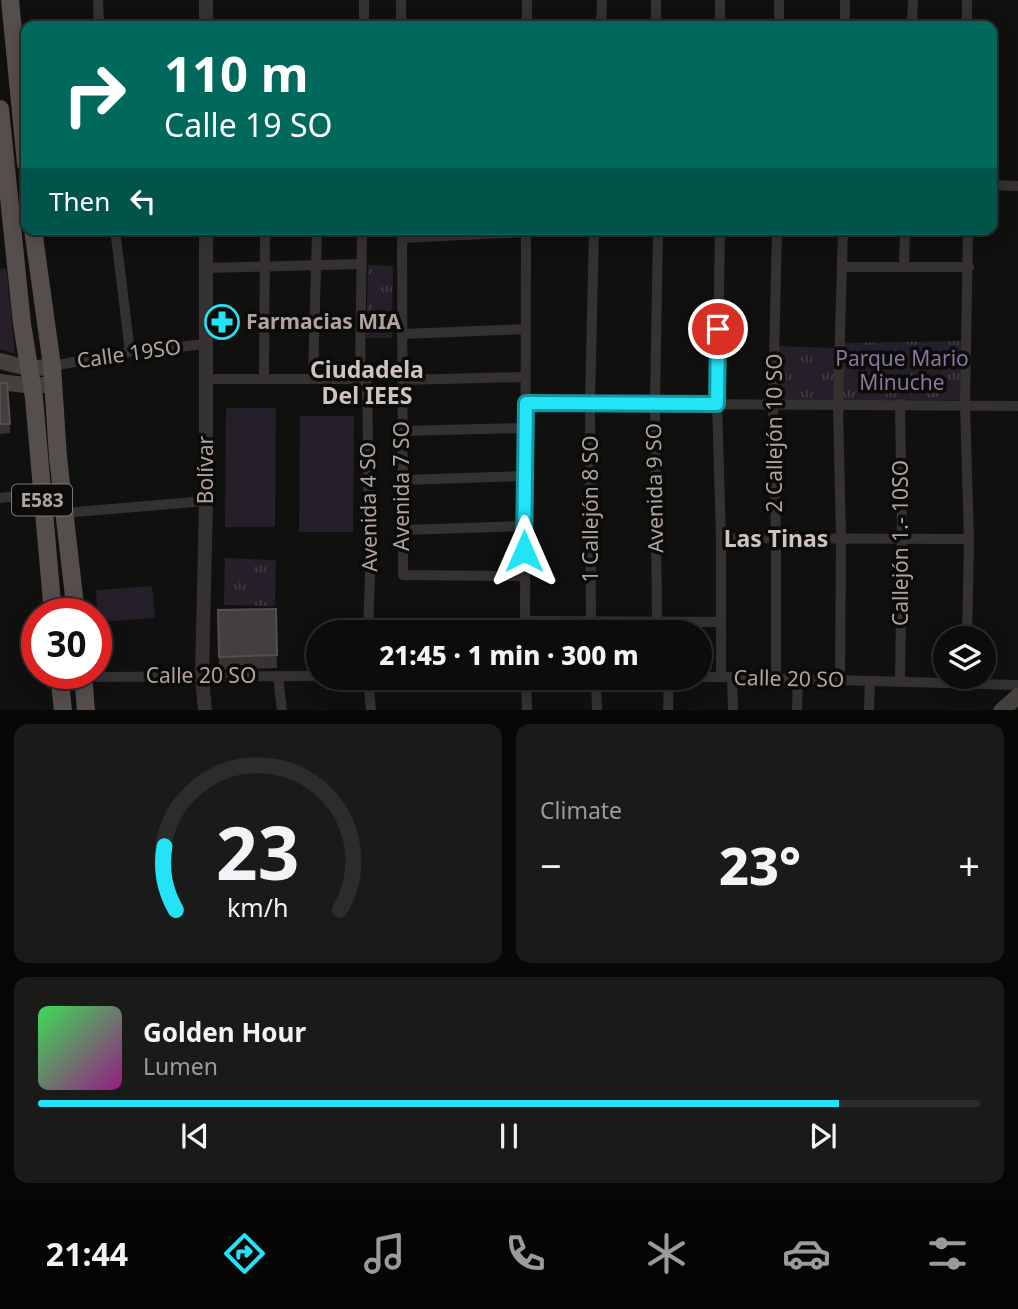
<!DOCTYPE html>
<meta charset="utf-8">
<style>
body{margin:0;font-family:"Noto Sans",sans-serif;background:#1a1a19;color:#f1f3f6;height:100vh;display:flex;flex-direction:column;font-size:26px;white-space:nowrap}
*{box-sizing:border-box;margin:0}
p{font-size:23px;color:#9a9b9d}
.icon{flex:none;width:38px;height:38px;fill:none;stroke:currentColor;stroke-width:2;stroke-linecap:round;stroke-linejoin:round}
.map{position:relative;height:710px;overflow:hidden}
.details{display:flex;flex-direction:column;gap:14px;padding:14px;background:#070706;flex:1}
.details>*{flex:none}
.top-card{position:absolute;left:21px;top:21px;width:976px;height:214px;border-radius:14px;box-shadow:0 4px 18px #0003,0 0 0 2px #2c2c2c;background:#00695c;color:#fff;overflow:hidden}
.tools{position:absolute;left:933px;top:626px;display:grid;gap:14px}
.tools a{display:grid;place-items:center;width:63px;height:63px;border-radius:50%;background:#0c0c0b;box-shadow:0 4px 18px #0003,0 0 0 2px #2c2c2c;font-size:35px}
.speed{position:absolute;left:21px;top:598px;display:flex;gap:14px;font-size:35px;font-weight:700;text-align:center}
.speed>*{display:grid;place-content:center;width:91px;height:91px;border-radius:50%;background:#0c0c0b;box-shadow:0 4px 18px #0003,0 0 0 2px #2c2c2c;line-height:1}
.speed .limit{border:10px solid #d22;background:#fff;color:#111}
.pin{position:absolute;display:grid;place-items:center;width:60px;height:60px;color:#fff;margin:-30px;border:4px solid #fff;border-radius:50%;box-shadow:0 2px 7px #0007}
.me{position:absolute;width:77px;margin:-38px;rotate:0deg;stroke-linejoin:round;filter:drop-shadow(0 0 5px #0008)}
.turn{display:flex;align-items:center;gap:24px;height:147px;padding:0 28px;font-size:32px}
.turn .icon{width:91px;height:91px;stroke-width:2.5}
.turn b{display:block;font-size:49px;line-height:60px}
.then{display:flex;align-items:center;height:66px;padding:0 28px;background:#0003;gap:14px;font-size:26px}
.big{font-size:52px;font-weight:800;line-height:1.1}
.details .card{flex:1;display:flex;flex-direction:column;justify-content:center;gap:10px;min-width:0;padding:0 24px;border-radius:14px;background:#1a1a19}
.details .dial{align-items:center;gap:0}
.dial svg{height:182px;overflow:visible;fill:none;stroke:#2c2c2c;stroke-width:7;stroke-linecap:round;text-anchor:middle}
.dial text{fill:#f1f3f6;stroke:none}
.song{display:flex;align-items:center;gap:21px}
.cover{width:84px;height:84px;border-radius:10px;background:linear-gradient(135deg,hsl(130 70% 55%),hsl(310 70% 35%))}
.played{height:7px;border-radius:4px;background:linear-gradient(90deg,#22e4f6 85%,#2c2c2c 85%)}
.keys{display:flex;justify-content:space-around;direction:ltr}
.heat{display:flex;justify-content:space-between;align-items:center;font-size:38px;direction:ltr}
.details .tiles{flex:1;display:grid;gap:14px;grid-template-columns:1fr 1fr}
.card:last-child{grid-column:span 2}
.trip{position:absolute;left:306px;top:620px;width:406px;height:70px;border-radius:35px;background:#0c0c0b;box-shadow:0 4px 18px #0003,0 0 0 2px #2c2c2c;font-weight:800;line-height:70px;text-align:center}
.tab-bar{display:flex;height:112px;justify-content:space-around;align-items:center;background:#050504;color:#9a9b9d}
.tab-bar .icon{width:49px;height:49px}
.tab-bar .on{color:#22e4f6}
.tab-bar b{font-size:32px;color:#f1f3f6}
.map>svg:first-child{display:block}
.park{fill:url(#park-tufts)}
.pitch{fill:#241f28}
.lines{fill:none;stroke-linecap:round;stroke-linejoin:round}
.minor{stroke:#353130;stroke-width:10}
.tertiary{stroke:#353130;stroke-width:14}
.secondary{stroke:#453f3e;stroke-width:16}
.primary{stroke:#554e4c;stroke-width:18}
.wall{fill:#363332}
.building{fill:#443f3e;stroke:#554f4d;stroke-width:2}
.route-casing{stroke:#1694a0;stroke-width:18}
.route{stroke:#22e4f6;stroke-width:12}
.labels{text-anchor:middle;stroke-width:7;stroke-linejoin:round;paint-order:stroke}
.shield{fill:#0b0b0a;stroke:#807573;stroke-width:2}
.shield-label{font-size:19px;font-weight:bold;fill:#b2a2a0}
.poi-label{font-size:21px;font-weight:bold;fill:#b2a2a0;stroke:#0b0b0a;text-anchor:start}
.street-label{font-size:21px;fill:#b2a2a0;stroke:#0b0b0a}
.park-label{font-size:21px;fill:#89769e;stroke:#0b0b0a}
.neighbourhood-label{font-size:23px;font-weight:bold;fill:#cec3c1;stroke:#0b0b0a}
</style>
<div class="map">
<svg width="1018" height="711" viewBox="0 0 1018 711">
<defs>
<pattern id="park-tufts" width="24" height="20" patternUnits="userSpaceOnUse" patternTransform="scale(1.75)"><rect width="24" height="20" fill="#241f28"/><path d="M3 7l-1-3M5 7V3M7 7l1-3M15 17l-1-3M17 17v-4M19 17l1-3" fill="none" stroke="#413c44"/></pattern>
</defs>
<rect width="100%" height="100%" fill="#10100f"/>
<g class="park">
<polygon points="368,265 393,266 392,338 366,338"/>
<polygon points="962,341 962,400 842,401 845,343"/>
<polygon points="778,346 837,348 835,400 778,400"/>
<polygon points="225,558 276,560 275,606 224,605"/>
</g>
<g class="pitch">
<polygon points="6,268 7,275 15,354 0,349 0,269"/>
<polygon points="226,408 276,408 275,527 225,527"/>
<polygon points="300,416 354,416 353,532 299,532"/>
<polygon points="152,586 155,618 98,622 96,590"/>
</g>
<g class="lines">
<g class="minor">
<polyline points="98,0 99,26"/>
<polyline points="401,0 401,26"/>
<polyline points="527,0 527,26"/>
<polyline points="656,0 656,26"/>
<polyline points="720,0 720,26"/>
<polyline points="967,0 967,26"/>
<polyline points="364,26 364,0"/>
<polyline points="601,26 602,0"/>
<polyline points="779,26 779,0"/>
<polyline points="845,26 845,0"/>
<polyline points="912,26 913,0"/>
<polyline points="992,185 1018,186"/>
<polyline points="115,229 130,352"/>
<polyline points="402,229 403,575 525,576"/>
<polyline points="720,229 717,404 721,538 721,677"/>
<polyline points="402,238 526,232"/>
<polyline points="843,267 969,267"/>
<polyline points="904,267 905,229"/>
<polyline points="206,268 362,264"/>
<polyline points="402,334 526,329"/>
<polyline points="52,366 130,352 206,344"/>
<polyline points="206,379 360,379 367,383 370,575 368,632"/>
<polyline points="264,379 265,229"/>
<polyline points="313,379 317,229"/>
<polyline points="360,379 362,229"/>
<polyline points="402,380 525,377"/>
<polyline points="526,403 1018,406"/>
<polyline points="900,404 902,539 900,682"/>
<polyline points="402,431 524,428"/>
<polyline points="402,480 525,476"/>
<polyline points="0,498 41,493"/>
<polyline points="64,513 206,501"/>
<polyline points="403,530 524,526"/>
<polyline points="721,538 969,539"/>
<polyline points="525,621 721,622"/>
<polyline points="591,621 590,403 594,229"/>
<polyline points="657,622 655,404 658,229"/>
<polyline points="525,632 526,229"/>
<polyline points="967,639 969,539 965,405 968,229"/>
<polyline points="278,676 282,711"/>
<polyline points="83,677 318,676"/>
<polyline points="368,677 371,711"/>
<polyline points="526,677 527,711"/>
<polyline points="561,677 721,677 1018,685"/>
<polyline points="596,678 597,711"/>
<polyline points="732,678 733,711"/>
<polyline points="776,679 776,539 773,404 777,229"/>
<polyline points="840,680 841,539 838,404 843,229"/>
<polyline points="668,711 669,678"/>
<polyline points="797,711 798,679"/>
<polyline points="869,711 870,681"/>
</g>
<g class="tertiary">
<polyline points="206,26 206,0"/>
<polyline points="205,711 202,677 206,501 206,229"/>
</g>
<g class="secondary">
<polyline points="0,361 31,369 52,366"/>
<polyline points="0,382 33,386 53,384"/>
<polyline points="1001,711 1018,696"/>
</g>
<g class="primary">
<polyline points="10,0 26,164"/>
<polyline points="0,109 22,324 34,398 53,614"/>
<polyline points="33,229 52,366 58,457 76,614"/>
<polyline points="59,674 63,711"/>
<polyline points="83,674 86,711"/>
</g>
</g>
<g class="wall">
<polygon points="0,383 10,424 10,433 0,434"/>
<polygon points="276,609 277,668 219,670 218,610"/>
</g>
<g class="building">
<polygon points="0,383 7,383 10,424 0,424"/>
<polygon points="276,609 277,655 219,657 218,610"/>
</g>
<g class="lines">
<g class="route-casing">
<polyline id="route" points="524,551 526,403 717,404 718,329"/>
</g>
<use href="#route" class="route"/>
</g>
<defs>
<g id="pharmacy-ring" transform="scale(1.75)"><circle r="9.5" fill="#0b0b0a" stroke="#22e4f6" stroke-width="1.5"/><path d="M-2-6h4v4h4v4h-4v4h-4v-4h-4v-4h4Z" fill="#22e4f6"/></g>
</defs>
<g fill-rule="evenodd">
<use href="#pharmacy-ring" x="222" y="322"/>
</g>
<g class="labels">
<rect class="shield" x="12" y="484.5" width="60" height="31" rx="5"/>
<g class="shield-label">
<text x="42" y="507">E583</text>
</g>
<g class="poi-label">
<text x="246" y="329">Farmacias MIA</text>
</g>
<g class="street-label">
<text transform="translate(129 354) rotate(-8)" y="7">Calle 19SO</text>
<text transform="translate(775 433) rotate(-90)" y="7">2 Callejón 10 SO</text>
<text transform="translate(206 470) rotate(-90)" y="7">Bolívar</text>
<text transform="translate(402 486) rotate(-90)" y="7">Avenida 7 SO</text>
<text transform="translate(655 488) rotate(-91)" y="7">Avenida 9 SO</text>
<text transform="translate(369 507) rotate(-91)" y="7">Avenida 4 SO</text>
<text transform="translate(591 509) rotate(-90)" y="7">1 Callejón 8 SO</text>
<text transform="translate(901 543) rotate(-90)" y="7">Callejón 1.- 10SO</text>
<text x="201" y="683">Calle 20 SO</text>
<text transform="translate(789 679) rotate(1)" y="7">Calle 20 SO</text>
</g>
<g class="park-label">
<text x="902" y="366">Parque Mario<tspan x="902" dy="24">Minuche</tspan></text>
</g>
<g class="neighbourhood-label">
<text x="367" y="378">Ciudadela<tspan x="367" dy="26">Del IEES</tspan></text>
<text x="776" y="547">Las Tinas</text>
</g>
</g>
</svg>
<div class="tools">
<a><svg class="icon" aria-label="layers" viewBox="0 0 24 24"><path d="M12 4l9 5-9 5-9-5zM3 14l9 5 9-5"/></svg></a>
</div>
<div class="speed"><div class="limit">30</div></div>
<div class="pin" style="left:718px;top:329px;background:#d93025"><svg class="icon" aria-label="arrive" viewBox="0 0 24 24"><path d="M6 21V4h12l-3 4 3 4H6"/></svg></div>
<svg class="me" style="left:524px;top:551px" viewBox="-20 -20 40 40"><path d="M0-17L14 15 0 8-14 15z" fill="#22e4f6" stroke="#fff" stroke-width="4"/></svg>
<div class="trip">21:45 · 1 min · 300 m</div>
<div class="top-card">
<div class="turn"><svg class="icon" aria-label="right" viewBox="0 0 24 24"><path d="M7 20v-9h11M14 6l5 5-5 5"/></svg><div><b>110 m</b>Calle 19 SO</div></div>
<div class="then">Then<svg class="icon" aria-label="left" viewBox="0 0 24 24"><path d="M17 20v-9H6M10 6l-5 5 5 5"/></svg></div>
</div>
</div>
<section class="details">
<div class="tiles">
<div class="card dial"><svg viewBox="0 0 100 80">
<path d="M14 69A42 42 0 1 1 86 69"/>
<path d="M14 69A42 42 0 0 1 9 41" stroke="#22e4f6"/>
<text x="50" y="56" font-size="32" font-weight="700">23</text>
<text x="50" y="72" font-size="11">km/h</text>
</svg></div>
<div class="card"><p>Climate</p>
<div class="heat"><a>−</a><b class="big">23°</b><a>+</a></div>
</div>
<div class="card">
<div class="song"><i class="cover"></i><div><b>Golden Hour</b><p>Lumen</p></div></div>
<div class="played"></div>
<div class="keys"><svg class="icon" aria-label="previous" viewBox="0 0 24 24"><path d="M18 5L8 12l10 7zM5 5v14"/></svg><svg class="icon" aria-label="pause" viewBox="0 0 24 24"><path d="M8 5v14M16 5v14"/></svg><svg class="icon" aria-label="next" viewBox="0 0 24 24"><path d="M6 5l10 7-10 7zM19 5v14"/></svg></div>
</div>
</div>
</section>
<nav class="tab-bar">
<b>21:44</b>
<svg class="icon on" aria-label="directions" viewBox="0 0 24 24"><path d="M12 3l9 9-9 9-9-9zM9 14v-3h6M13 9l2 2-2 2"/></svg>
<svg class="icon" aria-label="music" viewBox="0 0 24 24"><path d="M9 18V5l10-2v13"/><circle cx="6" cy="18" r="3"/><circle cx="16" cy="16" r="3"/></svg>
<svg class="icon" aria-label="phone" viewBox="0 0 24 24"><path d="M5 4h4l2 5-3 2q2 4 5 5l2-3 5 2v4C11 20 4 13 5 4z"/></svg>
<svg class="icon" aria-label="climate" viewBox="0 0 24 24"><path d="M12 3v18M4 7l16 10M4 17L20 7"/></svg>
<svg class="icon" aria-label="car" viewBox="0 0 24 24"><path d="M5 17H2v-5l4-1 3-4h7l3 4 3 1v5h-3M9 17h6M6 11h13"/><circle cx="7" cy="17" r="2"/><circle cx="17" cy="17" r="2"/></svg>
<svg class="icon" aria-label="filters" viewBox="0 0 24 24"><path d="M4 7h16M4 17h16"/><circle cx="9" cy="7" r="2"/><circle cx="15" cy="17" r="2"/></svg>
</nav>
